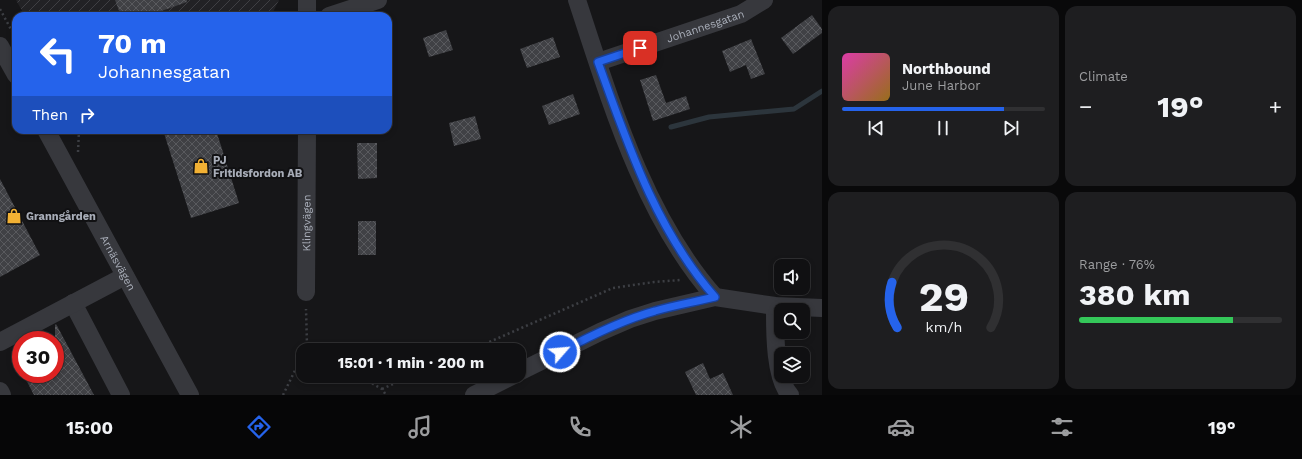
<!DOCTYPE html>
<meta charset="utf-8">
<style>
body{margin:0;font-family:"Work Sans",sans-serif;background:#1e1e20;color:#f1f3f6;height:100vh;display:flex;flex-direction:column;font-size:15px;white-space:nowrap}
*{box-sizing:border-box;margin:0}
p{font-size:13px;color:#9c9d9f}
.icon{flex:none;width:22px;height:22px;fill:none;stroke:currentColor;stroke-width:2;stroke-linecap:round;stroke-linejoin:round}
.map{position:relative;flex:1;overflow:hidden}
.panel{display:flex;flex-direction:column;gap:6px;padding:6px;background:#09090a;width:480px}
.panel>*{flex:none}
.hud{position:absolute;left:12px;top:12px;width:380px;height:122px;border-radius:12px;box-shadow:0 2px 6px #0003,0 0 0 1px #303032;background:#2563eb;color:#fff;overflow:hidden}
.fabs{position:absolute;left:774px;top:259px;display:grid;gap:8px}
.fabs a{display:grid;place-items:center;width:36px;height:36px;border-radius:8px;background:#101012;box-shadow:0 2px 6px #0003,0 0 0 1px #303032;font-size:20px}
.speed{position:absolute;left:12px;top:331px;display:flex;gap:8px;font-size:20px;font-weight:700;text-align:center}
.speed>*{display:grid;place-content:center;width:52px;height:52px;border-radius:50%;background:#101012;box-shadow:0 2px 6px #0003,0 0 0 1px #303032;line-height:1}
.speed .limit{border:6px solid #d22;background:#fff;color:#111}
.pin{position:absolute;display:grid;place-items:center;width:34px;height:34px;color:#fff;margin:-17px;border-radius:8px;box-shadow:0 2px 6px #0006}
.me{position:absolute;width:44px;margin:-22px;rotate:63deg;stroke-linejoin:round;filter:drop-shadow(0 0 3px #0008)}
.turn{display:flex;align-items:center;gap:14px;height:84px;padding:0 20px;font-size:18px}
.turn .icon{width:52px;height:52px;stroke-width:2.5}
.turn b{display:block;font-size:28px;line-height:34px}
.then{display:flex;align-items:center;height:38px;padding:0 20px;background:#0003;gap:8px;font-size:15px}
.big{font-size:30px;font-weight:700;line-height:1.1}
.panel .tile{flex:1;display:flex;flex-direction:column;justify-content:center;gap:6px;min-width:0;padding:0 14px;border-radius:12px;background:#1e1e20}
.panel .dial{align-items:center;gap:0}
.dial svg{height:104px;overflow:visible;fill:none;stroke:#303032;stroke-width:7;stroke-linecap:round;text-anchor:middle}
.dial text{fill:#f1f3f6;stroke:none}
.song{display:flex;align-items:center;gap:12px}
.cover{width:48px;height:48px;border-radius:6px;background:linear-gradient(135deg,hsl(320 70% 55%),hsl(40 70% 35%))}
.played{height:4px;border-radius:2px;background:linear-gradient(90deg,#2563eb 80%,#303032 80%)}
.keys{display:flex;justify-content:space-around;direction:ltr}
.heat{display:flex;justify-content:space-between;align-items:center;font-size:22px;direction:ltr}
.charge{height:6px;border-radius:3px;background:linear-gradient(90deg,#34c759 76%,#303032 0)}
.panel .tiles{flex:1;display:grid;gap:6px;grid-template-columns:repeat(2,1fr)}
.trip{position:absolute;left:296px;top:343px;width:230px;height:40px;border-radius:12px;background:#101012;box-shadow:0 2px 6px #0003,0 0 0 1px #303032;font-weight:700;line-height:40px;text-align:center}
.tab-bar{display:flex;height:64px;justify-content:space-around;align-items:center;background:#060607;color:#9c9d9f}
.tab-bar .icon{width:28px;height:28px}
.tab-bar .on{color:#2563eb}
.tab-bar b{font-size:18px;color:#f1f3f6}
main{display:flex;flex:1;min-height:0}
.map>svg:first-child{display:block}
.industrial{fill:url(#industrial-furrows)}
.lines{fill:none;stroke-linecap:round;stroke-linejoin:round}
.stream{stroke:#2c353c;stroke-width:5}
.building{fill:url(#building-cross-hatch)}
.path{stroke:#3d3f44;stroke-width:2.5;stroke-dasharray:2 3;stroke-linecap:butt}
.minor{stroke:#37383d;stroke-width:18}
.route-casing{stroke:#184099;stroke-width:10}
.route{stroke:#2563eb;stroke-width:7}
.labels{text-anchor:middle;stroke-width:4;stroke-linejoin:round;paint-order:stroke}
.street-label{font-size:11px;fill:#a8adb8;stroke:#111113}
.poi-label{font-size:11px;font-weight:bold;fill:#a8adb8;stroke:#111113;text-anchor:start}
</style>
<main>
<div class="map">
<svg width="822" height="395" viewBox="0 0 822 395">
<defs>
<pattern id="industrial-furrows" width="10" height="10" patternUnits="userSpaceOnUse"><rect width="10" height="10" fill="#222225"/><path d="M-1 1l2-2M0 10L10 0M9 11l2-2" fill="none" stroke="#3f3f43"/></pattern>
<pattern id="building-cross-hatch" width="8" height="8" patternUnits="userSpaceOnUse"><rect width="8" height="8" fill="#404145"/><path d="M0 0l8 8M0 8l8-8" fill="none" stroke="#595a5e"/></pattern>
</defs>
<rect width="100%" height="100%" fill="#161618"/>
<polygon class="industrial" points="16,0 279,0 271,16 25,16"/>
<g class="lines">
<polyline class="stream" points="671,127 709,117 794,109 822,91"/>
</g>
<g class="building">
<polygon points="115,0 187,0 187,2 147,16 121,16"/>
<polygon points="812,15 822,29 822,33 793,54 781,38"/>
<polygon points="446,30 453,50 429,57 423,38"/>
<polygon points="553,37 560,57 527,68 520,49"/>
<polygon points="751,39 765,74 751,79 746,65 730,72 722,51"/>
<polygon points="656,75 666,103 686,96 690,109 653,121 640,80"/>
<polygon points="573,94 580,114 549,125 542,106"/>
<polygon points="475,116 481,139 454,146 449,123"/>
<polygon points="163,130 216,130 239,203 191,218"/>
<polygon points="357,143 377,143 377,178 358,179"/>
<polygon points="0,179 40,255 0,277"/>
<rect x="358" y="221" width="18" height="34"/>
<polygon points="56,324 94,395 34,395 23,374 55,374 55,325"/>
<polygon points="703,363 710,379 723,373 733,395 696,395 685,372"/>
</g>
<g class="lines">
<g class="path">
<polyline points="0,9 14,35"/>
<polyline points="78,152 79,130"/>
<polyline points="307,345 315,350"/>
<polyline points="305,350 307,345 306,309"/>
<polyline points="471,350 613,288 654,282 681,280"/>
<polyline points="359,376 382,389 386,395"/>
<polyline points="382,389 411,376"/>
<polyline points="283,395 303,354"/>
</g>
<g class="minor">
<polyline points="307,0 307,16"/>
<path d="M577,0c33,100 67,217 138,297"/>
<polyline points="329,16 378,0"/>
<polyline points="0,46 16,75"/>
<path id="s1" d="M598,62l143,-48 23,-14"/>
<path id="s2" d="M46,130l144,265"/>
<path id="s3" d="M306,292l1,-162"/>
<polyline points="73,303 121,395"/>
<path d="M775,306c0,22 -1,72 15,89"/>
<polyline points="0,342 125,276"/>
<polyline points="519,372 600,332 630,319 655,311 715,297 775,306 822,308"/>
<polyline points="0,391 2,395"/>
<polyline points="474,395 512,376"/>
</g>
</g>
<g class="lines">
<g class="route-casing">
<path id="route" d="M560,352c30,-16 62,-32 95,-41 20,-6 40,-9 60,-14 -59,-67 -87,-152 -117,-235l42,-14"/>
</g>
<use href="#route" class="route"/>
</g>
<defs>
<g id="shop-bare" transform="scale(1.2)"><path d="M-5-2.5h2.3a2.7 3.5 0 0 1 5.4 0H5L5.5 6h-11ZM-1.5-2.5h3a1.5 2.3 0 0 0-3 0Z" fill="#f2b134" stroke="#111113" stroke-width="2.5" paint-order="stroke"/></g>
</defs>
<g fill-rule="evenodd">
<use href="#shop-bare" x="201" y="166"/>
<use href="#shop-bare" x="14" y="216"/>
</g>
<g class="labels">
<g class="street-label">
<text dy="4" stroke="none"><textPath href="#s1" startOffset="113">Johannesgatan</textPath></text>
<text dy="4" stroke="none"><textPath href="#s3" startOffset="69">Klingvägen</textPath></text>
<text dy="4" stroke="none"><textPath href="#s2" startOffset="151">Arnäsvägen</textPath></text>
</g>
<g class="poi-label">
<text x="213" y="164">PJ<tspan x="213" dy="13">Fritidsfordon AB</tspan></text>
<text x="26" y="220">Granngården</text>
</g>
</g>
</svg>
<div class="fabs">
<a><svg class="icon" aria-label="sound" viewBox="0 0 24 24"><path d="M4 9h4l5-4v14l-5-4H4zM17 9q2 3 0 6"/></svg></a>
<a><svg class="icon" aria-label="search" viewBox="0 0 24 24"><circle cx="10" cy="10" r="6"/><path d="M15 15l6 6"/></svg></a>
<a><svg class="icon" aria-label="layers" viewBox="0 0 24 24"><path d="M12 4l9 5-9 5-9-5zM3 14l9 5 9-5"/></svg></a>
</div>
<div class="speed"><div class="limit">30</div></div>
<div class="pin" style="left:640px;top:48px;background:#d93025"><svg class="icon" aria-label="arrive" viewBox="0 0 24 24"><path d="M6 21V4h12l-3 4 3 4H6"/></svg></div>
<svg class="me" style="left:560px;top:352px" viewBox="-20 -20 40 40"><circle r="17" fill="#2563eb" stroke="#fff" stroke-width="3"/><path d="M0-11L8 9 0 5-8 9z" fill="#fff"/></svg>
<div class="trip">15:01 · 1 min · 200 m</div>
<div class="hud">
<div class="turn"><svg class="icon" aria-label="left" viewBox="0 0 24 24"><path d="M17 20v-9H6M10 6l-5 5 5 5"/></svg><div><b>70 m</b>Johannesgatan</div></div>
<div class="then">Then<svg class="icon" aria-label="right" viewBox="0 0 24 24"><path d="M7 20v-9h11M14 6l5 5-5 5"/></svg></div>
</div>
</div>
<section class="panel">
<div class="tiles">
<div class="tile">
<div class="song"><i class="cover"></i><div><b>Northbound</b><p>June Harbor</p></div></div>
<div class="played"></div>
<div class="keys"><svg class="icon" aria-label="previous" viewBox="0 0 24 24"><path d="M18 5L8 12l10 7zM5 5v14"/></svg><svg class="icon" aria-label="pause" viewBox="0 0 24 24"><path d="M8 5v14M16 5v14"/></svg><svg class="icon" aria-label="next" viewBox="0 0 24 24"><path d="M6 5l10 7-10 7zM19 5v14"/></svg></div>
</div>
<div class="tile"><p>Climate</p>
<div class="heat"><a>−</a><b class="big">19°</b><a>+</a></div>
</div>
<div class="tile dial"><svg viewBox="0 0 100 80">
<path d="M14 69A42 42 0 1 1 86 69"/>
<path d="M14 69A42 42 0 0 1 10 34" stroke="#2563eb"/>
<text x="50" y="56" font-size="32" font-weight="700">29</text>
<text x="50" y="72" font-size="11">km/h</text>
</svg></div>
<div class="tile"><p>Range · 76%</p><b class="big">380 km</b><div class="charge"></div></div>
</div>
</section>
</main>
<nav class="tab-bar">
<b>15:00</b>
<svg class="icon on" aria-label="directions" viewBox="0 0 24 24"><path d="M12 3l9 9-9 9-9-9zM9 14v-3h6M13 9l2 2-2 2"/></svg>
<svg class="icon" aria-label="music" viewBox="0 0 24 24"><path d="M9 18V5l10-2v13"/><circle cx="6" cy="18" r="3"/><circle cx="16" cy="16" r="3"/></svg>
<svg class="icon" aria-label="phone" viewBox="0 0 24 24"><path d="M5 4h4l2 5-3 2q2 4 5 5l2-3 5 2v4C11 20 4 13 5 4z"/></svg>
<svg class="icon" aria-label="climate" viewBox="0 0 24 24"><path d="M12 3v18M4 7l16 10M4 17L20 7"/></svg>
<svg class="icon" aria-label="car" viewBox="0 0 24 24"><path d="M5 17H2v-5l4-1 3-4h7l3 4 3 1v5h-3M9 17h6M6 11h13"/><circle cx="7" cy="17" r="2"/><circle cx="17" cy="17" r="2"/></svg>
<svg class="icon" aria-label="filters" viewBox="0 0 24 24"><path d="M4 7h16M4 17h16"/><circle cx="9" cy="7" r="2"/><circle cx="15" cy="17" r="2"/></svg>
<b>19°</b>
</nav>
